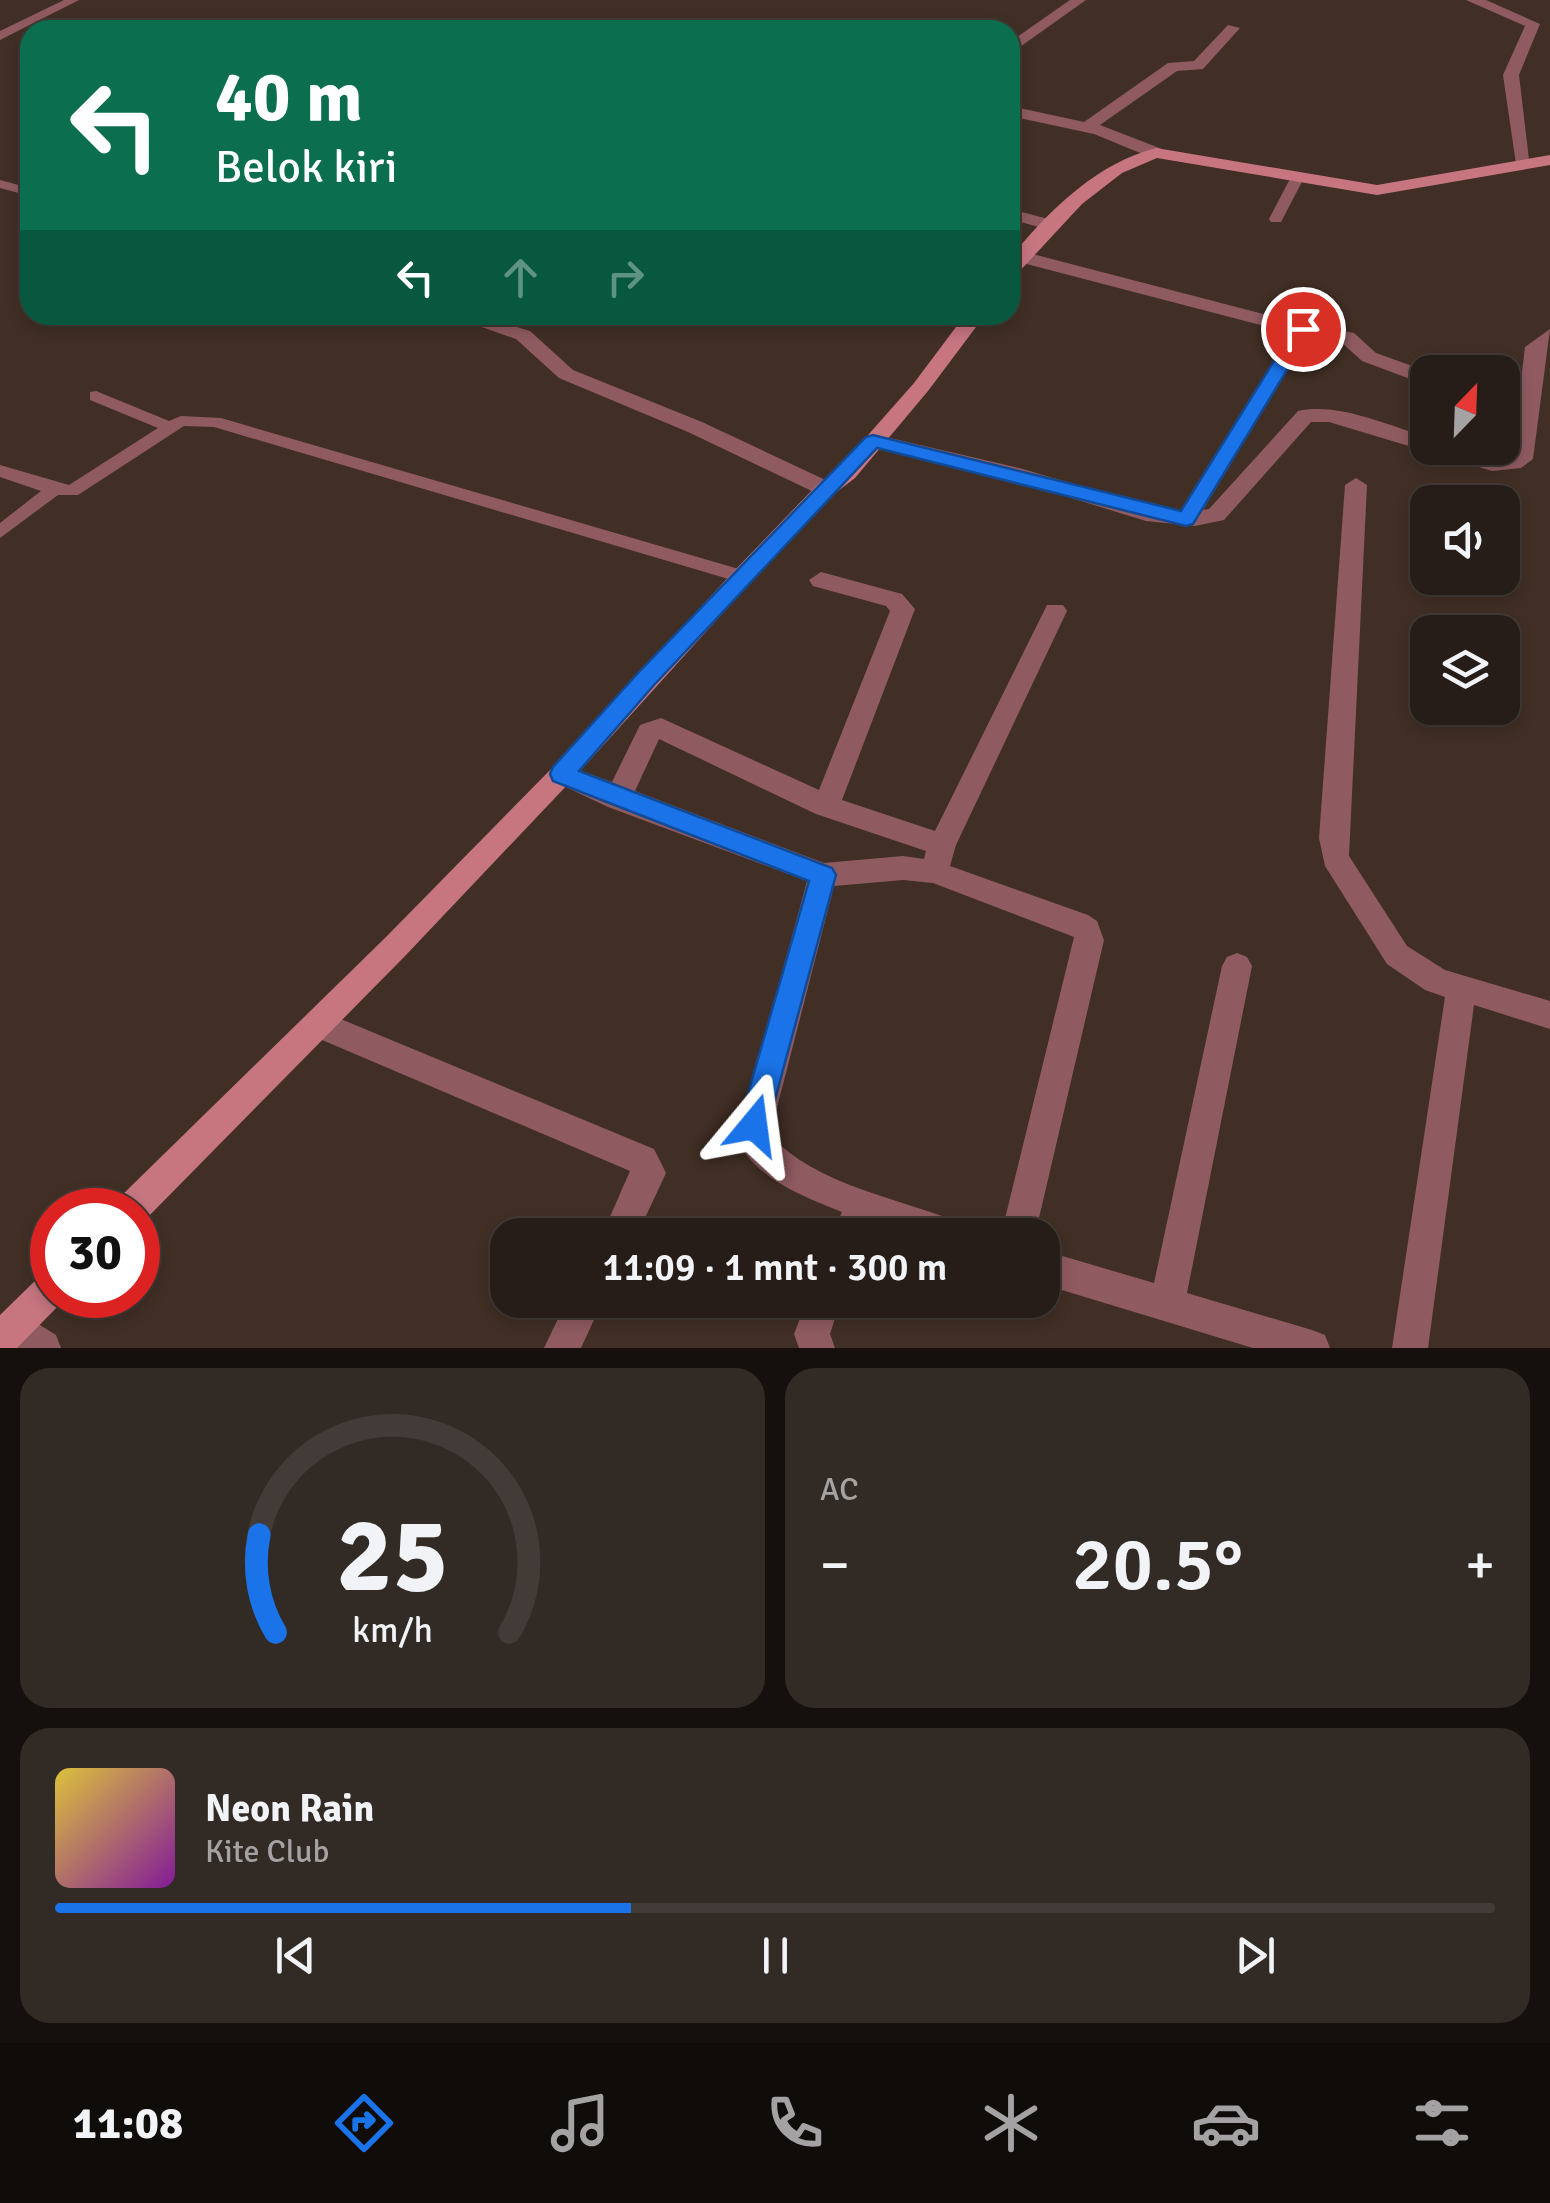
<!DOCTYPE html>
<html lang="id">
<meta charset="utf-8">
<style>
body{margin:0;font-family:Signika,sans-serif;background:#322a25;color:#f1f3f6;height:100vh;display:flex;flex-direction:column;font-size:38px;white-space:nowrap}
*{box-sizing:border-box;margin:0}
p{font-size:32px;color:#a4a2a2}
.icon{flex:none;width:55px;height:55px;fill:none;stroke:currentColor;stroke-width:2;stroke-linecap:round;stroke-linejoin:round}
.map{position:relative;height:1348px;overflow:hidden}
.side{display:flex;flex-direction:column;gap:20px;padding:20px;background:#15100d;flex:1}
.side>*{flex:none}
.banner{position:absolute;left:20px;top:20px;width:1000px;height:305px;border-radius:30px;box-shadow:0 5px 15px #0003,0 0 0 2px #423b37;background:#0b6e4f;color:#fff;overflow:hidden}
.needle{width:65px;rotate:23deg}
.tools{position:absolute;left:1410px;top:355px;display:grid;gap:20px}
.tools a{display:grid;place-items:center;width:110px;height:110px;border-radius:20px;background:#261d18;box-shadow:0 5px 15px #0003,0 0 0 2px #423b37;font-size:50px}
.speed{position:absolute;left:30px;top:1188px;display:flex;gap:20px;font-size:50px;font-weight:700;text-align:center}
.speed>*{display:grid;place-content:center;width:130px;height:130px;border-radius:50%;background:#261d18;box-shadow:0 5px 15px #0003,0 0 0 2px #423b37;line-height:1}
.speed .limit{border:15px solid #d22;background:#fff;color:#111}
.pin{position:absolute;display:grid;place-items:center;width:85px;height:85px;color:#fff;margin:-42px;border:5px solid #fff;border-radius:50%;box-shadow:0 2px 10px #0007}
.me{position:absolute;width:110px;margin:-55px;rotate:16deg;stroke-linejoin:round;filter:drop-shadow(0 0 8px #0008)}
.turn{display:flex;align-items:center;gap:35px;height:210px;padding:0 30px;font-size:45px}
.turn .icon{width:130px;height:130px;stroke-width:2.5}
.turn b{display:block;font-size:70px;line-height:85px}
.lanes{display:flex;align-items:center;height:95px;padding:0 30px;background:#0003;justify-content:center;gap:50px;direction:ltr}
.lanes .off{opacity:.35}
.big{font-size:75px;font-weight:600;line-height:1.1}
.side .widget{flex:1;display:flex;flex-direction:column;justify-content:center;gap:15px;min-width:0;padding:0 35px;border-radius:30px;background:#322a25}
.side .dial{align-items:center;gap:0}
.dial svg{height:260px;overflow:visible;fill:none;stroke:#423b37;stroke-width:7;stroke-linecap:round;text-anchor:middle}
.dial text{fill:#f1f3f6;stroke:none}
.song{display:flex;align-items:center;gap:30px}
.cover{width:120px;height:120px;border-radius:15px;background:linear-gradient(135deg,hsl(50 70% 55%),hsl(290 70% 35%))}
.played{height:10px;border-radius:5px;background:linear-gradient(90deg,#1a73e8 40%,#423b37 40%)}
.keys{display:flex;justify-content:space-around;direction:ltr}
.heat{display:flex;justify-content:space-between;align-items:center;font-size:55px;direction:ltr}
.side .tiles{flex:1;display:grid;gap:20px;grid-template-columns:1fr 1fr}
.widget:last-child{grid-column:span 2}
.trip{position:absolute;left:490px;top:1218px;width:570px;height:100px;border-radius:30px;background:#261d18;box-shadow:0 5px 15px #0003,0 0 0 2px #423b37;font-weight:600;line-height:100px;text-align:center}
.tab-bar{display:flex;height:160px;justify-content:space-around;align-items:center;background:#0f0c0a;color:#a4a2a2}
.tab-bar .icon{width:70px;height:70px}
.tab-bar .on{color:#1a73e8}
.tab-bar b{font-size:45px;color:#f1f3f6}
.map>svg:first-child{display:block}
.built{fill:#412f25;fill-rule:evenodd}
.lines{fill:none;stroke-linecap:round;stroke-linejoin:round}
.lane{fill:#8f5b61;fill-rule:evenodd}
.street{fill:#8f5b61;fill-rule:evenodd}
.secondary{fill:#c77680;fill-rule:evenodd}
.route{fill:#1a73e8;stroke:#114b97;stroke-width:2.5}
</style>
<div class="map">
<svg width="1550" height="1348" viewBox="0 0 1550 1348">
<rect width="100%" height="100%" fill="#332720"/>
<path class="built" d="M0,0h1550v1348h-1550zM30,30h980v285h-980zM1428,372h74v76h-74zM1428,502h74v76h-74zM1428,632h74v76h-74zM52,1210h86v85h-86zM508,1235h534v65h-534z"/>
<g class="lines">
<g class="lane">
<polygon points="64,0 79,0 0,40 0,31"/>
<polygon points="1292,175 1304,178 1281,222 1271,222 1269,219"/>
<polygon points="0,180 30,188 30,196 0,188"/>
<polygon points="96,391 169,421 181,416 221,418 749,572 751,577 742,583 214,427 184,426 78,495 58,495 0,538 0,523 41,491 0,477 0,465 69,485 158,428 90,400 90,392"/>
</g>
<g class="street">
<polygon points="1070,0 1086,0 1010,54 1010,42"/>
<polygon points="1466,0 1486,0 1540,24 1519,75 1530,168 1516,164 1503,75 1525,26"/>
<polygon points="1228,25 1240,28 1203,69 1177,71 1100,125 1162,149 1162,157 1150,157 1094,134 1010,116 1010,106 1084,122 1168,63 1194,61"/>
<polygon points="1010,209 1056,221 1059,225 1050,230 1010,219"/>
<path d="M1021,251l269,70 64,12 22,20 53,19 -1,13 -7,-2 -59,-22 -21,-19 -33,-6 -105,174 6,-1 89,-98c41,-9 90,15 130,26v11h32l32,9 20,-2 13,-108 25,-18 -17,130 -12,9 -29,3 -163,-49h-18l-87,98 -29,6 -49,-5 -130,-40 -151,-35 -3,-5 11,-7 150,35 123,37 34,5 111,-178 -276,-72v-8z"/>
<polygon points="448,315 478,315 530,331 573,370 702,422 834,484 837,489 826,496 818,494 688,432 559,378 516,339"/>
<polygon points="1356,478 1367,485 1349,856 1407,946 1445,970 1550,1001 1550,1029 1474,1005 1428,1348 1392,1348 1445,997 1425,990 1387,964 1325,866 1319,838 1345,485"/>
<path d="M821,572l81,22 13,15 -73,191 93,31 112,-226h16l4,6 -111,234 -6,21 138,49 9,6 7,19 -69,295h-34l73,-298 -141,-54 -30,-3 -69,6 -64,249c47,51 129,63 191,88l5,12h-64l-31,-12 -5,12h-34l10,-23c-38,-15 -88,-34 -105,-73l70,-258 -199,-74 -55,-26 -4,-7 4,-7 9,-3 50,18 28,-57 21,-7 158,72 71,-179 -4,-5 -73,-20 -4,-6zM659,739l157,75 110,37 -2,8 -21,-3 -79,7 -189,-72z"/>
<polygon points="1237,953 1247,957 1252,966 1187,1293 1312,1330 1325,1335 1330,1348 1253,1348 1042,1284 1042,1250 1154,1283 1222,966 1227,957"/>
<polygon points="319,1010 654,1149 666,1173 637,1235 602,1235 630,1171 308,1034 304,1024 308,1014"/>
<polygon points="567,1300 603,1300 581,1348 544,1348"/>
<polygon points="807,1300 841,1300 830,1334 835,1348 799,1348 794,1334"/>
<polygon points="14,1309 56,1335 61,1348 13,1348 1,1340 0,1318"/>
</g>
<g class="secondary">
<path d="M1156,148l221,37 173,-30v10l-173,30 -220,-37 -35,15 -40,31 -65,70 -7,2v-18c39,-47 85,-94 146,-110z"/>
<polygon points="965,315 985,315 928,391 855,478 834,494 750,583 571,781 406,955 143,1222 138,1224 138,1210 114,1210 119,1198 386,937 553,767 734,571 818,484 839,468 914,383"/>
<polygon points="52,1271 52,1295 66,1295 64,1300 17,1348 0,1348 0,1315 40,1276"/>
</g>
</g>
<polygon class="route" points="1303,324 1312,329 1193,524 1186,526 877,448 654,685 579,771 832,868 836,875 768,1125 764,1134 754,1139 743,1134 739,1125 809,881 553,781 550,774 553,767 638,673 866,437 873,435 1181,511 1294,329"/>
</svg>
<div class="tools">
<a><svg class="needle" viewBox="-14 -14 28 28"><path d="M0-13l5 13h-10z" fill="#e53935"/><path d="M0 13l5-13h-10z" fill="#a4a2a2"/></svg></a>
<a><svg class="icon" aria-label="sound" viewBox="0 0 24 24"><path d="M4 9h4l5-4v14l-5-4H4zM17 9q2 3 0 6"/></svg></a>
<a><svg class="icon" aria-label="layers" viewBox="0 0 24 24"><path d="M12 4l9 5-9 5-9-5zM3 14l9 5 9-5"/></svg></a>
</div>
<div class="speed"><div class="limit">30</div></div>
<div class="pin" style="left:1303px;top:329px;background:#d93025"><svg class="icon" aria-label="arrive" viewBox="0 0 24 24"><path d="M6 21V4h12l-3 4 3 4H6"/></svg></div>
<svg class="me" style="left:754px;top:1125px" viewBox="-20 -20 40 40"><path d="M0-17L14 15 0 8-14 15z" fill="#1a73e8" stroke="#fff" stroke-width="4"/></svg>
<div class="trip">11:09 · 1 mnt · 300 m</div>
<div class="banner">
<div class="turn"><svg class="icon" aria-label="left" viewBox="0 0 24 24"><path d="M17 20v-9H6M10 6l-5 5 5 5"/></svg><div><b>40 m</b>Belok kiri</div></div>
<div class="lanes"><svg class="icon" aria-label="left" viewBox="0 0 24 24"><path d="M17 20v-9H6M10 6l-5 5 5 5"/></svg><svg class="icon off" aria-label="ahead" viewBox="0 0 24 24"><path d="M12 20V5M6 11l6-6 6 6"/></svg><svg class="icon off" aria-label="right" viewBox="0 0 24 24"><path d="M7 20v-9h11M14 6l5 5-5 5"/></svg></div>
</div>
</div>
<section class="side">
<div class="tiles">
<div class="widget dial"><svg viewBox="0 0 100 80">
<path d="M14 69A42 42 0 1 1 86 69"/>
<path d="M14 69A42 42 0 0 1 9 39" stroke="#1a73e8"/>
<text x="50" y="56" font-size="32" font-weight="700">25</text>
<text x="50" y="72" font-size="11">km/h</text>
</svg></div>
<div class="widget"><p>AC</p>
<div class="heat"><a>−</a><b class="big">20.5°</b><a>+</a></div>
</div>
<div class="widget">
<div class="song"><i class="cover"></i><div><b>Neon Rain</b><p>Kite Club</p></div></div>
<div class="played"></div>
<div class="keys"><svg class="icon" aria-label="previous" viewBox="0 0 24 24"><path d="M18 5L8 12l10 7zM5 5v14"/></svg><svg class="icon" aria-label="pause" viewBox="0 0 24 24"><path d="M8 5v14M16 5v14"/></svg><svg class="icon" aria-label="next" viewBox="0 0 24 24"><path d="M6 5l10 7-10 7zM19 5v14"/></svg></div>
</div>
</div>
</section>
<nav class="tab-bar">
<b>11:08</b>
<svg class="icon on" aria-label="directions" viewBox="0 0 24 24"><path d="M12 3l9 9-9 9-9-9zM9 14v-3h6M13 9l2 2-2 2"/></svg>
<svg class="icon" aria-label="music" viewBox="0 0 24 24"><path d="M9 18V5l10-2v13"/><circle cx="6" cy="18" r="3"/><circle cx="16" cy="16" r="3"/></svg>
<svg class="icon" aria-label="phone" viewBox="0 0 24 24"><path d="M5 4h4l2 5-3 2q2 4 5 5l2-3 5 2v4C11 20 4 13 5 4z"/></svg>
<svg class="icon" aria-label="climate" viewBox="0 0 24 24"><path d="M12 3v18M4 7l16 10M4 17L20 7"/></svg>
<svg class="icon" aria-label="car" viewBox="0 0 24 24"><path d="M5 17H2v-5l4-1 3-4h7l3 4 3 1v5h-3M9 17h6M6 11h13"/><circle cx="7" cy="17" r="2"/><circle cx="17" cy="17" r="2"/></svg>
<svg class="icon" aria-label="filters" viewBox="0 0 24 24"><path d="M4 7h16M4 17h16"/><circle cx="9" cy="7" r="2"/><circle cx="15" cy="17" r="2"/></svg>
</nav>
